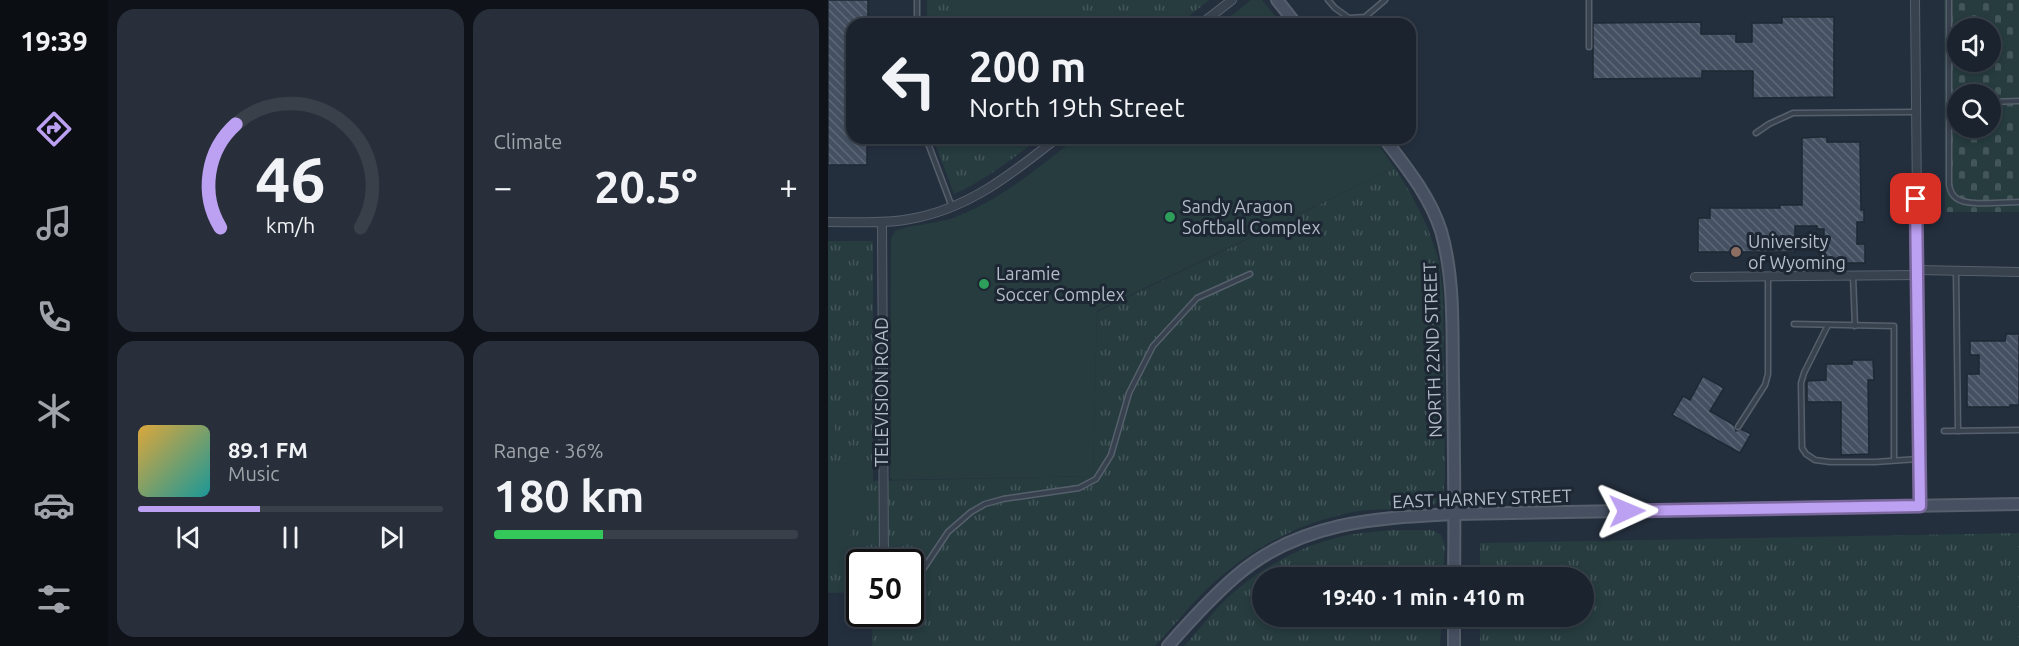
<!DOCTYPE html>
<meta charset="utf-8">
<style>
body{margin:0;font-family:Ubuntu,sans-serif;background:#282f3a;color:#f1f3f6;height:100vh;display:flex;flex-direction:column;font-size:22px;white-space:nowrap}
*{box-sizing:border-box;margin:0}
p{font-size:20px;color:#a0a4aa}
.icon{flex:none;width:33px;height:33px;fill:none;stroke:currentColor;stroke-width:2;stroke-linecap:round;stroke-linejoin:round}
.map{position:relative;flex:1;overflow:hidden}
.details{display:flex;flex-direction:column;gap:9px;padding:9px;background:#0f1319;width:720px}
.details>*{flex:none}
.banner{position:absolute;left:18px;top:18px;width:570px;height:126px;border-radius:18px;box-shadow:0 3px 9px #0003,0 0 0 2px #39404a;background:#1b232e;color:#f1f3f6;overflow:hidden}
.buttons{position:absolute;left:1119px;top:18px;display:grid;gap:12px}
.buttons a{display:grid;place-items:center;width:54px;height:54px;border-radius:50%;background:#1b232e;box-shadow:0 3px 9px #0003,0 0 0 2px #39404a;font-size:30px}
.speed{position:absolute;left:18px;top:549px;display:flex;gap:12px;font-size:30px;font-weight:700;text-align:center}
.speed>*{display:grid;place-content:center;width:78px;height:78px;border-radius:50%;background:#1b232e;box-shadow:0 3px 9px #0003,0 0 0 2px #39404a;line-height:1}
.speed .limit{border:3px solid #111;border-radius:9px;background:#fff;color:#111}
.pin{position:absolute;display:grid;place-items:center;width:51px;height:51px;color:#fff;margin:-26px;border-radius:12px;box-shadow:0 3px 9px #0006}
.me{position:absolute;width:66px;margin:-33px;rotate:89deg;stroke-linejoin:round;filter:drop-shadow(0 0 4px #0008)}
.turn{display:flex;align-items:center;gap:21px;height:126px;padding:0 24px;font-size:27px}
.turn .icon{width:78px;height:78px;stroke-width:2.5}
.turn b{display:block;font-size:42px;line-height:51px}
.big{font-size:45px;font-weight:700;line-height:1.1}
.details .tile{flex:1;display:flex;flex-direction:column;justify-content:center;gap:9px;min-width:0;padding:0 21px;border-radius:18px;background:#282f3a}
.details .dial{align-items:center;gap:0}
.dial svg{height:156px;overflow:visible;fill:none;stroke:#39404a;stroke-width:7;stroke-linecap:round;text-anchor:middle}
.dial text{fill:#f1f3f6;stroke:none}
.song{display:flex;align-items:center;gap:18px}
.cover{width:72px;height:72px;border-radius:9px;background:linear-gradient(135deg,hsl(40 70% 55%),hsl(180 70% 35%))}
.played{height:6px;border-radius:3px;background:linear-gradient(90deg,#bca0f2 40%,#39404a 40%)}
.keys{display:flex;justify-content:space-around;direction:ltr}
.heat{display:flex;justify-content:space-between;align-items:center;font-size:33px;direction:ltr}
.charge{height:9px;border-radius:4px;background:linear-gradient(90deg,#34c759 36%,#39404a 0)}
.details .tiles{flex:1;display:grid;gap:9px;grid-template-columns:repeat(2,1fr)}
.trip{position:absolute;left:424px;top:567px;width:342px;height:60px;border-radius:30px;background:#1b232e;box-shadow:0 3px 9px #0003,0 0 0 2px #39404a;font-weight:700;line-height:60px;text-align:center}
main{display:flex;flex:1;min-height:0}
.dock{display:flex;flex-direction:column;width:108px;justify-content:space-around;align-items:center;background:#0b0e12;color:#a0a4aa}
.dock .icon{width:42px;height:42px}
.dock .selected{color:#bca0f2}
.dock b{font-size:27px;color:#f1f3f6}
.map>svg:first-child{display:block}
.grass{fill:url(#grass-tufts)}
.cemetery{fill:url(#cemetery-stones);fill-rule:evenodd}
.pitch{fill:#263c3f}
.building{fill:url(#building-back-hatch);stroke:#1f2835;stroke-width:1.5}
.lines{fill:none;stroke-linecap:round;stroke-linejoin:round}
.lane-casing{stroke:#565f6c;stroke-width:7}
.street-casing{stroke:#565f6c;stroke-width:10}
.secondary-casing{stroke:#565f6c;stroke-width:14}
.lane{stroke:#38414e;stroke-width:4}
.street{stroke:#38414e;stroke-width:8}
.secondary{stroke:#465061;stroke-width:10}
.route-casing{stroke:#7a689d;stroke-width:15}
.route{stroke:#bca0f2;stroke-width:10}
.leisure-dot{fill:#2e9e5b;stroke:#1d2633;stroke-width:2}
.education-dot{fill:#8d6e63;stroke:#1d2633;stroke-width:2}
.labels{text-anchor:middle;stroke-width:6;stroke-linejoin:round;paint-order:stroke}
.poi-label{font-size:18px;fill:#b4bcc9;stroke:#1d2633;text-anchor:start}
.street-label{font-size:18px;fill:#b4bcc9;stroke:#1d2633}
</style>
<main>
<nav class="dock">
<b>19:39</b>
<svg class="icon selected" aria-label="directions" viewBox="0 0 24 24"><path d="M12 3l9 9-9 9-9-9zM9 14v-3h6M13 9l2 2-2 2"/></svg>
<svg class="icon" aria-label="music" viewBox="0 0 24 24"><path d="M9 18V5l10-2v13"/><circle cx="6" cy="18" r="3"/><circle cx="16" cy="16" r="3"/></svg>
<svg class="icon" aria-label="phone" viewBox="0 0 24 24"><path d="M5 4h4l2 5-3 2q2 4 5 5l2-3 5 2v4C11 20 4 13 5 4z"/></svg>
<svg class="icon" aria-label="climate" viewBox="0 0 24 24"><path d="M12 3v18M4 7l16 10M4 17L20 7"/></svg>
<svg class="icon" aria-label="car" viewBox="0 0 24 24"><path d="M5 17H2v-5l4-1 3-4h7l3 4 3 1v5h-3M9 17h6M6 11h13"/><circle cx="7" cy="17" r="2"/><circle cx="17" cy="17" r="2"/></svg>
<svg class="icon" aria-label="filters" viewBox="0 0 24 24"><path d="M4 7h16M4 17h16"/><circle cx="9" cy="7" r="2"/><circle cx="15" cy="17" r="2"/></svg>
</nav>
<section class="details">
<div class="tiles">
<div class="tile dial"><svg viewBox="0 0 100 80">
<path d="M14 69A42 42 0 1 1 86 69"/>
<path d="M14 69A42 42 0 0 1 22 16" stroke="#bca0f2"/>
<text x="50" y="56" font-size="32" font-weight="700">46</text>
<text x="50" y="72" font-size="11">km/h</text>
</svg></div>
<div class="tile"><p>Climate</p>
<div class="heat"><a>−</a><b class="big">20.5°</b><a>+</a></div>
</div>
<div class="tile">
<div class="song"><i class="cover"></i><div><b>89.1 FM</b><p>Music</p></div></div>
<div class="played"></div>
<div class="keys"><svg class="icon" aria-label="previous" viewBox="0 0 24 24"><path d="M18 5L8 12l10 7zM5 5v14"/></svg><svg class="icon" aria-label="pause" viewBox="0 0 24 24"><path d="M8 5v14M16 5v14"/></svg><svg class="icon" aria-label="next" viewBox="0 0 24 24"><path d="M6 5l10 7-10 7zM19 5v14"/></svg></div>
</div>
<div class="tile"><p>Range · 36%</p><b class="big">180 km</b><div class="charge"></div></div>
</div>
</section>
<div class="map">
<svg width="1191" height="646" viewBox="0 0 1191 646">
<defs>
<pattern id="grass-tufts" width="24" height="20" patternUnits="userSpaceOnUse" patternTransform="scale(1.5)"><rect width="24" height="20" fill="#263c3f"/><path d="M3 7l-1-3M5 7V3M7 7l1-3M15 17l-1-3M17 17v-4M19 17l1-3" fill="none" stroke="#435659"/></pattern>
<pattern id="cemetery-stones" width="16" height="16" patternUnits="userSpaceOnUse" patternTransform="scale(1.5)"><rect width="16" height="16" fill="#263c3f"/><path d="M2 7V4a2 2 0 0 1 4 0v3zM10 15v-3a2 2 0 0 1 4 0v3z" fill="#435659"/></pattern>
<pattern id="building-back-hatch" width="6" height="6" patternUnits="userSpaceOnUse" patternTransform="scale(1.5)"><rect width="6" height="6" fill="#455162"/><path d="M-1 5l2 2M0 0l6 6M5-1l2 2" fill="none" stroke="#5d6877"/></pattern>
</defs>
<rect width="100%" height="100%" fill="#242f3e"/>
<g class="grass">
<polygon points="99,0 381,0 351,24 99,24"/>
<path d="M105,138h106c-27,21 -54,42 -85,56z"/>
<path d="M567,168l16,26 16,32 12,35 4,32 2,185 -2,17 -3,7c-25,11 -60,4 -87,10 -55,11 -104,37 -145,76 -19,18 -35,39 -53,58h-283l1,-32h37v-52h-50l-1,30 -31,1v-352h45v240l220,-5 4,-164z"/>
<path d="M563,530h41l9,5 4,10 -2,32 -180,1v38l179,1 -2,29h-256c19,-21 38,-46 61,-63 25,-19 56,-36 87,-44 19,-6 40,-7 59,-9z"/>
<polygon points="1191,533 1191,646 652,646 652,617 756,616 756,578 652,577 652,543"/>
</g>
<path class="cemetery" d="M1116,0h75v212h-74zM1130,28h32v34h-32zM1130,94h32v34h-32z"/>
<g class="pitch">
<rect x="126" y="0" width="108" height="24"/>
<polygon points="423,0 434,0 454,24 393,24"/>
<path d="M248,138h298l21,30 -298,143 -4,165 -201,4v-2h-2l1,-239 4,-8c18,-7 39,-7 58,-13 46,-17 85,-50 123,-80z"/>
<polygon points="0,395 7,421 7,447 0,447"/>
<path d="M32,463c1,45 3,66 -32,99v-98z"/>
</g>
<g class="building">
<polygon points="0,0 40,0 40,17 46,17 46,24 24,24 24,138 39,138 39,165 0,165"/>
<polygon points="954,17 1006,17 1006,97 925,98 925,71 874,71 874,78 765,79 765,23 873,22 873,34 908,34 908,42 924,42 924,23 954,23"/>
<polygon points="991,137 999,137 999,142 1032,142 1033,210 1036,210 1036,222 1029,222 1029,244 1037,244 1037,263 996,263 996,229 989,229 989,226 967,226 967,252 870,252 870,218 882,218 882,208 952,208 952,205 974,205 974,138"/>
<polygon points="1178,334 1191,334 1191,405 1182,405 1182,407 1139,407 1139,374 1151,374 1151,355 1142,355 1142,341 1177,341"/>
<polygon points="1024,360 1045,360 1046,380 1040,380 1041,454 1013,455 1013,402 979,402 979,381 998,380 998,364 1024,364"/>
<polygon points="875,376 896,388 882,411 906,425 908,431 913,429 923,434 912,453 844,415 855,396 862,400"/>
</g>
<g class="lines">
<g class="lane-casing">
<g id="lane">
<polyline points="500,0 507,8 521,18 537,17 557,0"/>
<polyline points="761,0 761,47"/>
<path d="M1121,0v185c1,5 3,10 7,13 11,9 49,4 63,4"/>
<polyline points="89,24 89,0"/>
<polyline points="1162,102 1191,101"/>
<polyline points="928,133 941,124 965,113 1087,112"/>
<polyline points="98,138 124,207"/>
<polyline points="1128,271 1130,431"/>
<polyline points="1025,276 1027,326"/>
<polyline points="966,324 1066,326 1066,460"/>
<polyline points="1000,325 976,373 973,383 974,448 978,454 987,460 1002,462 1047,462 1090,459"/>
<polyline points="910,427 937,385 940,374 940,277"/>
<polyline points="1116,431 1191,430"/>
<polyline points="82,589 120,532 143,512 157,504 175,499 251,488 268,479 283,455 301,393 325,346 369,298 422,274"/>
</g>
</g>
<g class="street-casing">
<g id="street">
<polyline points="1087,0 1092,506"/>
<polyline points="373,24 404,0"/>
<path d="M0,222c27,0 55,2 82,-3 58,-10 102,-45 147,-81"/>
<polyline points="54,222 56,562"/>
<polyline points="1090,270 1191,272"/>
<polyline points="867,277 1090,275"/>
</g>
</g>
<g class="secondary-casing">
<g id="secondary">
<polyline points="449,0 468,24"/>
<path d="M556,138c22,29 46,58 57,93 14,48 11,100 12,150 1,65 2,131 1,197"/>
<path d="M340,646c21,-24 43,-48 67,-69 63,-55 140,-59 219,-63l565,-10"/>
<polyline points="626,646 626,616"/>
</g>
</g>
<use href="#lane" class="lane"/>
<use href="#street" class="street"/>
<use href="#secondary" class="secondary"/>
</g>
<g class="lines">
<g class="route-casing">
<polyline id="route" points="799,511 1092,506 1088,199"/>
</g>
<use href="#route" class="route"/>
</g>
<g class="leisure-dot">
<circle cx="342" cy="217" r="6"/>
<circle cx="156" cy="284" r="6"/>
</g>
<circle class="education-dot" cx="908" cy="252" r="6"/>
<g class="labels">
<g class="poi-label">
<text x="354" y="213">Sandy Aragon<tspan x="354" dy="21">Softball Complex</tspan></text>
<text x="920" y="248">University<tspan x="920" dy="21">of Wyoming</tspan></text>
<text x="168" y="280">Laramie<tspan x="168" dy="21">Soccer Complex</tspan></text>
</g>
<g class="street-label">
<text transform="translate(605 350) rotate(-92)" y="6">NORTH 22ND STREET</text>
<text transform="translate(54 392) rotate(-90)" y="6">TELEVISION ROAD</text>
<text transform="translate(654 499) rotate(-2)" y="6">EAST HARNEY STREET</text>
</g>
</g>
</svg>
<div class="buttons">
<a><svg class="icon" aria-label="sound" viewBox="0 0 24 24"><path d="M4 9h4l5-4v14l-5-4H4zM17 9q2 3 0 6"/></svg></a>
<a><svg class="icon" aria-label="search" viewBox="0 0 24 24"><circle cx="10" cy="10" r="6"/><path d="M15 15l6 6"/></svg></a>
</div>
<div class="speed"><div class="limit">50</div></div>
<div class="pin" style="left:1088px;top:199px;background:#d93025"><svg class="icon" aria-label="arrive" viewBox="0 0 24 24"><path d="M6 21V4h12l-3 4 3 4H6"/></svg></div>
<svg class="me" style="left:799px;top:511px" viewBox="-20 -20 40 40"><path d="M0-17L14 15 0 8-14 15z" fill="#bca0f2" stroke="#fff" stroke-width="4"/></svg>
<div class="trip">19:40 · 1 min · 410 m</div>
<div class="banner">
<div class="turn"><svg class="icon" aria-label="left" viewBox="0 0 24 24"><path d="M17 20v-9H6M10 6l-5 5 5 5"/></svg><div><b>200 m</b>North 19th Street</div></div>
</div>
</div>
</main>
